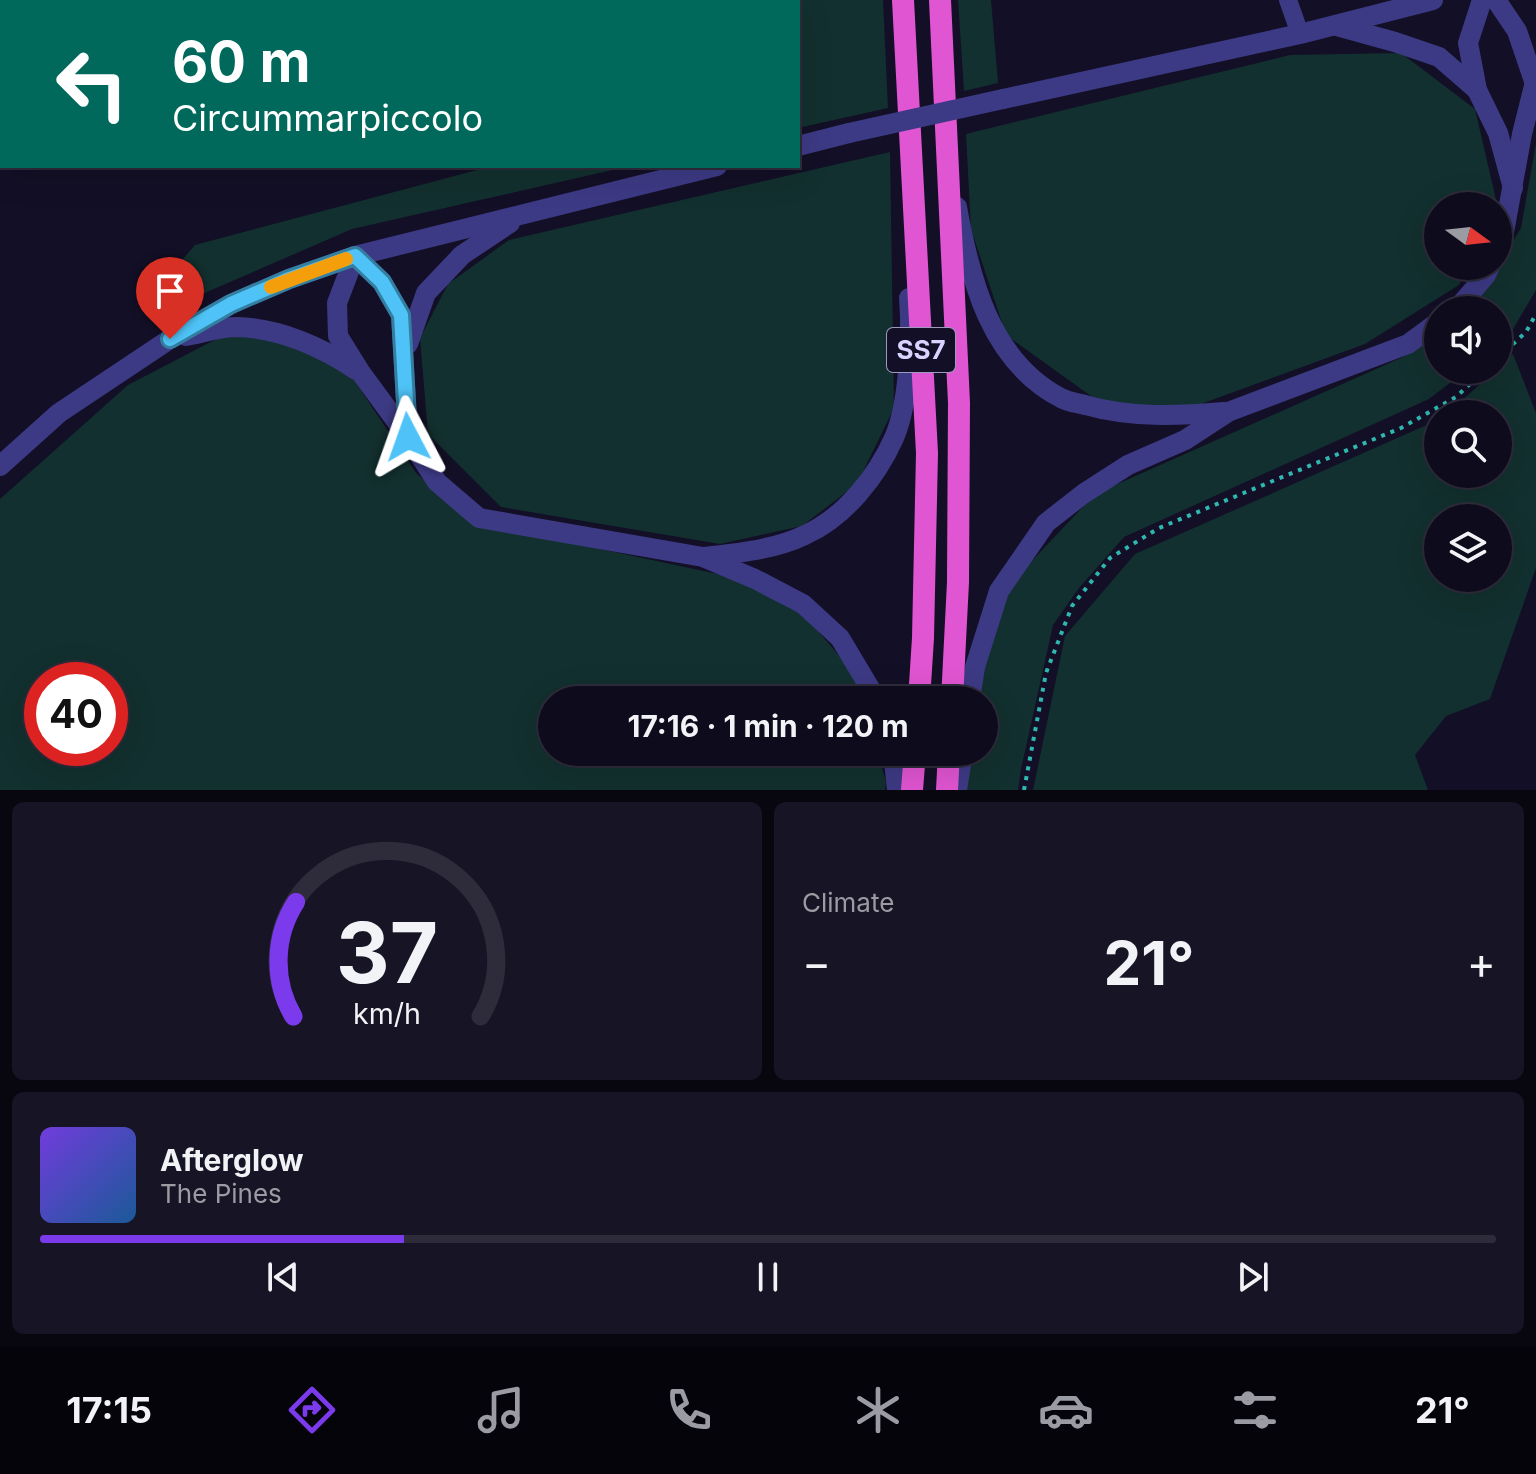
<!DOCTYPE html>
<meta charset="utf-8">
<style>
body{margin:0;font-family:Inter,sans-serif;background:#171425;color:#f1f3f6;height:100vh;display:flex;flex-direction:column;font-size:30px;white-space:nowrap}
*{box-sizing:border-box;margin:0}
p{font-size:26px;color:#9b9ba3}
.icon{flex:none;width:44px;height:44px;fill:none;stroke:currentColor;stroke-width:2;stroke-linecap:round;stroke-linejoin:round}
.map{position:relative;height:790px;overflow:hidden}
.sheet{display:flex;flex-direction:column;gap:12px;padding:12px;background:#08060f;flex:1}
.sheet>*{flex:none}
.top-card{position:absolute;left:0px;top:0px;width:800px;height:168px;box-shadow:0 8px 32px #0002,0 0 0 2px #2e2b3b;background:#00695c;color:#fff;overflow:hidden}
.needle{width:52px;rotate:105deg}
.fabs{position:absolute;left:1424px;top:192px;display:grid;gap:16px}
.fabs a{display:grid;place-items:center;width:88px;height:88px;border-radius:50%;background:#0e0b1c;box-shadow:0 8px 32px #0002,0 0 0 2px #2e2b3b;font-size:40px}
.speed{position:absolute;left:24px;top:662px;display:flex;gap:16px;font-size:40px;font-weight:700;text-align:center}
.speed>*{display:grid;place-content:center;width:104px;height:104px;border-radius:50%;background:#0e0b1c;box-shadow:0 8px 32px #0002,0 0 0 2px #2e2b3b;line-height:1}
.speed .limit{border:12px solid #d22;background:#fff;color:#111}
.pin{position:absolute;display:grid;place-items:center;width:68px;height:68px;color:#fff;margin:-82px -34px;border-radius:50% 50% 50% 0;rotate:-45deg;box-shadow:0 0 8px #0007}
.pin .icon{rotate:45deg}
.me{position:absolute;width:88px;margin:-44px;rotate:356deg;stroke-linejoin:round;filter:drop-shadow(0 0 6px #0008)}
.turn{display:flex;align-items:center;gap:28px;height:168px;padding:0 40px;font-size:36px}
.turn .icon{width:104px;height:104px;stroke-width:2.5}
.turn b{display:block;font-size:56px;line-height:68px}
.big{font-size:60px;font-weight:700;line-height:1.1}
.sheet .widget{flex:1;display:flex;flex-direction:column;justify-content:center;gap:12px;min-width:0;padding:0 28px;border-radius:12px;background:#171425}
.sheet .dial{align-items:center;gap:0}
.dial svg{height:208px;overflow:visible;fill:none;stroke:#2e2b3b;stroke-width:7;stroke-linecap:round;text-anchor:middle}
.dial text{fill:#f1f3f6;stroke:none}
.song{display:flex;align-items:center;gap:24px}
.cover{width:96px;height:96px;border-radius:12px;background:linear-gradient(135deg,hsl(260 70% 55%),hsl(210 70% 35%))}
.played{height:8px;border-radius:4px;background:linear-gradient(90deg,#7c3aed 25%,#2e2b3b 25%)}
.keys{display:flex;justify-content:space-around;direction:ltr}
.heat{display:flex;justify-content:space-between;align-items:center;font-size:44px;direction:ltr}
.sheet .tiles{flex:1;display:grid;gap:12px;grid-template-columns:1fr 1fr}
.widget:last-child{grid-column:span 2}
.trip{position:absolute;left:538px;top:686px;width:460px;height:80px;border-radius:40px;background:#0e0b1c;box-shadow:0 8px 32px #0002,0 0 0 2px #2e2b3b;font-weight:700;line-height:80px;text-align:center}
.dock{display:flex;height:128px;justify-content:space-around;align-items:center;background:#06040b;color:#9b9ba3}
.dock .icon{width:56px;height:56px}
.dock .selected{color:#7c3aed}
.dock b{font-size:36px;color:#f1f3f6}
.map>svg:first-child{display:block}
.green{fill:#12302f;fill-rule:evenodd}
.lines{fill:none;stroke-linecap:round;stroke-linejoin:round}
.path{stroke:#2fb8b0;stroke-width:4;stroke-dasharray:4 6;stroke-linecap:butt}
.minor{stroke:#3d3a85;stroke-width:18}
.tertiary{stroke:#3d3a85;stroke-width:20}
.trunk{stroke:#e055d1;stroke-width:22}
.tertiary-bridge{stroke:#3d3a85;stroke-width:20}
.route-casing{stroke:#337fa1;stroke-width:20}
.route{stroke:#4fc3f7;stroke-width:14}
.slow{stroke:#f59e0b;stroke-width:14}
.labels{text-anchor:middle;stroke-width:8;stroke-linejoin:round;paint-order:stroke}
.shield{fill:#130f26;stroke:#9e99be;stroke-width:2}
.shield-label{font-size:26px;font-weight:bold;fill:#d9d4ff}
</style>
<div class="map">
<svg width="1536" height="790" viewBox="0 0 1536 790">
<rect width="100%" height="100%" fill="#130f26"/>
<g class="green">
<polygon points="450,0 883,0 888,108 798,128 798,2"/>
<polygon points="958,0 991,0 998,83 964,91"/>
<polygon points="1401,53 1475,109 1497,204 1496,206 1438,206 1438,266 1468,266 1459,285 1365,344 1190,408 1102,404 1006,335 971,229 966,134 1290,55"/>
<polygon points="1536,143 1536,290 1506,341 1498,347 1498,310 1471,310 1521,228"/>
<polygon points="890,152 894,408 857,484 802,526 720,544 501,507 428,434 420,338 448,284 509,240"/>
<polygon points="492,166 630,166 352,229 186,301 170,274 195,245"/>
<polygon points="1438,333 1438,370 1467,370 1429,399 1124,537 1079,588 1053,625 1021,769 1018,790 965,790 968,752 984,752 984,700 974,700 1011,583 1095,494 1403,357"/>
<path d="M222,336l64,2 64,36 66,99 57,49 259,55 68,33 60,70 5,20h-313v52h326l8,30 -1,8h-885v-291l128,-114zM42,680h68v68h-68z"/>
<path d="M1513,354l23,59v155l-46,131 -44,17 -31,39 13,35h-395l32,-154 70,-82 303,-134v54h60v-60h-51zM1438,518h60v60h-60z"/>
</g>
<g class="lines">
<g class="path">
<polyline points="1498,358 1526,332 1536,314"/>
<polyline points="1024,790 1046,673 1072,606 1110,558 1159,528 1401,428 1456,397 1485,370"/>
</g>
<polyline class="minor" points="1288,0 1300,34"/>
<g class="tertiary">
<polyline points="1482,0 1468,43 1477,90 1498,133 1513,188"/>
<polyline points="1496,0 1517,31 1534,81"/>
<polyline points="1337,26 1395,42 1439,57 1477,90"/>
<polyline points="1003,99 1300,34 1433,0"/>
<polyline points="798,146 849,133"/>
<path d="M957,207c13,72 33,154 104,191 7,4 16,5 24,7 46,13 92,11 139,7"/>
<polyline points="1498,246 1504,232 1522,134 1536,78"/>
<polyline points="355,256 337,303 338,336 361,373 408,437 437,482 479,518 703,557 755,579 803,604 840,638 877,700"/>
<polyline points="355,256 382,282 401,315 408,435"/>
<polyline points="1456,310 1486,275 1490,266"/>
<path d="M186,336c16,-3 34,-9 51,-9 42,1 85,20 119,43"/>
<polyline points="408,344 426,293 462,255 510,223"/>
<polyline points="0,466 59,413 170,339 231,304 289,279 355,256 717,166"/>
<path d="M703,557c34,-4 71,-7 102,-22 40,-18 72,-59 89,-97 15,-34 18,-102 15,-140"/>
<polyline points="970,700 975,667 999,591 1046,523 1083,494 1128,465 1185,440 1228,412 1408,344 1438,322"/>
<polyline points="893,752 897,790"/>
<polyline points="957,790 963,752"/>
</g>
<g class="trunk">
<polyline points="903,0 927,453 923,638 919,700"/>
<polyline points="940,0 959,403 958,582 952,700"/>
<polyline points="912,790 915,752"/>
<polyline points="947,790 949,752"/>
</g>
<polyline class="tertiary-bridge" points="849,133 1003,99"/>
</g>
<g class="lines">
<g class="route-casing">
<polyline id="route" points="170,339 231,304 289,279 355,256 382,282 401,315 408,437"/>
</g>
<use href="#route" class="route"/>
<polyline class="slow" points="271,287 346,259"/>
</g>
<g class="labels">
<rect class="shield" x="887" y="328" width="68" height="44" rx="6"/>
<g class="shield-label">
<text x="921" y="359">SS7</text>
</g>
</g>
</svg>
<div class="fabs">
<a><svg class="needle" viewBox="-14 -14 28 28"><path d="M0-13l5 13h-10z" fill="#e53935"/><path d="M0 13l5-13h-10z" fill="#9b9ba3"/></svg></a>
<a><svg class="icon" aria-label="sound" viewBox="0 0 24 24"><path d="M4 9h4l5-4v14l-5-4H4zM17 9q2 3 0 6"/></svg></a>
<a><svg class="icon" aria-label="search" viewBox="0 0 24 24"><circle cx="10" cy="10" r="6"/><path d="M15 15l6 6"/></svg></a>
<a><svg class="icon" aria-label="layers" viewBox="0 0 24 24"><path d="M12 4l9 5-9 5-9-5zM3 14l9 5 9-5"/></svg></a>
</div>
<div class="speed"><div class="limit">40</div></div>
<div class="pin" style="left:170px;top:339px;background:#d93025"><svg class="icon" aria-label="arrive" viewBox="0 0 24 24"><path d="M6 21V4h12l-3 4 3 4H6"/></svg></div>
<svg class="me" style="left:408px;top:437px" viewBox="-20 -20 40 40"><path d="M0-17L14 15 0 8-14 15z" fill="#4fc3f7" stroke="#fff" stroke-width="4"/></svg>
<div class="trip">17:16 · 1 min · 120 m</div>
<div class="top-card">
<div class="turn"><svg class="icon" aria-label="left" viewBox="0 0 24 24"><path d="M17 20v-9H6M10 6l-5 5 5 5"/></svg><div><b>60 m</b>Circummarpiccolo</div></div>
</div>
</div>
<section class="sheet">
<div class="tiles">
<div class="widget dial"><svg viewBox="0 0 100 80">
<path d="M14 69A42 42 0 1 1 86 69"/>
<path d="M14 69A42 42 0 0 1 15 25" stroke="#7c3aed"/>
<text x="50" y="56" font-size="32" font-weight="700">37</text>
<text x="50" y="72" font-size="11">km/h</text>
</svg></div>
<div class="widget"><p>Climate</p>
<div class="heat"><a>−</a><b class="big">21°</b><a>+</a></div>
</div>
<div class="widget">
<div class="song"><i class="cover"></i><div><b>Afterglow</b><p>The Pines</p></div></div>
<div class="played"></div>
<div class="keys"><svg class="icon" aria-label="previous" viewBox="0 0 24 24"><path d="M18 5L8 12l10 7zM5 5v14"/></svg><svg class="icon" aria-label="pause" viewBox="0 0 24 24"><path d="M8 5v14M16 5v14"/></svg><svg class="icon" aria-label="next" viewBox="0 0 24 24"><path d="M6 5l10 7-10 7zM19 5v14"/></svg></div>
</div>
</div>
</section>
<nav class="dock">
<b>17:15</b>
<svg class="icon selected" aria-label="directions" viewBox="0 0 24 24"><path d="M12 3l9 9-9 9-9-9zM9 14v-3h6M13 9l2 2-2 2"/></svg>
<svg class="icon" aria-label="music" viewBox="0 0 24 24"><path d="M9 18V5l10-2v13"/><circle cx="6" cy="18" r="3"/><circle cx="16" cy="16" r="3"/></svg>
<svg class="icon" aria-label="phone" viewBox="0 0 24 24"><path d="M5 4h4l2 5-3 2q2 4 5 5l2-3 5 2v4C11 20 4 13 5 4z"/></svg>
<svg class="icon" aria-label="climate" viewBox="0 0 24 24"><path d="M12 3v18M4 7l16 10M4 17L20 7"/></svg>
<svg class="icon" aria-label="car" viewBox="0 0 24 24"><path d="M5 17H2v-5l4-1 3-4h7l3 4 3 1v5h-3M9 17h6M6 11h13"/><circle cx="7" cy="17" r="2"/><circle cx="17" cy="17" r="2"/></svg>
<svg class="icon" aria-label="filters" viewBox="0 0 24 24"><path d="M4 7h16M4 17h16"/><circle cx="9" cy="7" r="2"/><circle cx="15" cy="17" r="2"/></svg>
<b>21°</b>
</nav>
